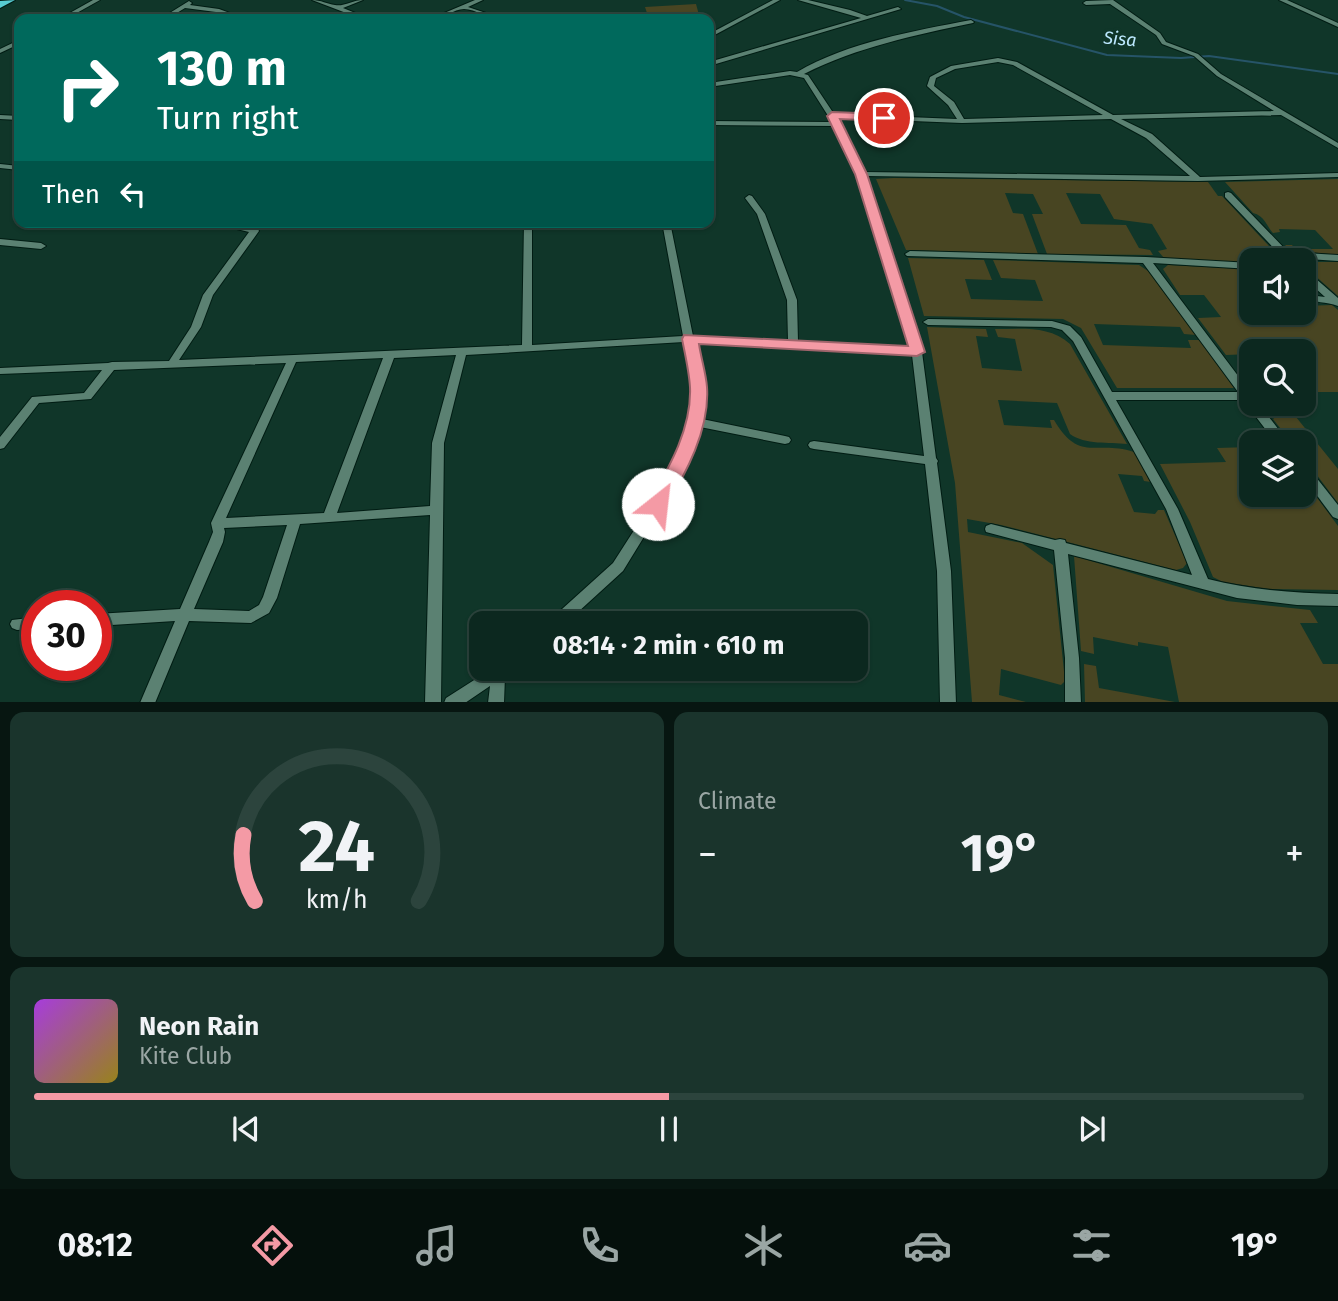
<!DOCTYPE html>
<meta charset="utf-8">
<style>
body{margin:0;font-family:"Fira Sans",sans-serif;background:#1a342c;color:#f1f3f6;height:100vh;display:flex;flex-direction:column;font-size:26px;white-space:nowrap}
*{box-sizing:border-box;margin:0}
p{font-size:23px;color:#9aa6a4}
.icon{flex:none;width:38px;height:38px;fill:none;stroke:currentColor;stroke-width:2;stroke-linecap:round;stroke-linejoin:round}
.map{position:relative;height:702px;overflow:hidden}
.sheet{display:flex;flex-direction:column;gap:10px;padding:10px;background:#071611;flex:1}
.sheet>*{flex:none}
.hud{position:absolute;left:14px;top:14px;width:700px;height:214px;border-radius:14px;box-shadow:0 2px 5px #0004,0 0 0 2px #2c443d;background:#00695c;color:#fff;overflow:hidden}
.tools{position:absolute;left:1239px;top:248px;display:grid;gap:14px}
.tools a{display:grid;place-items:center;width:77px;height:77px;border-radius:14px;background:#0c281f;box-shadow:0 2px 5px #0004,0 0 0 2px #2c443d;font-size:35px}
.speed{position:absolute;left:21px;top:590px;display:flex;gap:14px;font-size:35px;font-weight:700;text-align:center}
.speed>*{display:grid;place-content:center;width:91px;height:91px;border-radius:50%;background:#0c281f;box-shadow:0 2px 5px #0004,0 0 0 2px #2c443d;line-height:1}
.speed .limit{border:10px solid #d22;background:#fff;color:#111}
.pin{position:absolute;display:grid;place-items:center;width:60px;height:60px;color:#fff;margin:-30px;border:4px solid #fff;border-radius:50%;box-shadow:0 2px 7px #0007}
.me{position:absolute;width:77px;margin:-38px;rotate:29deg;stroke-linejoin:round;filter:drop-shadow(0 0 5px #0008)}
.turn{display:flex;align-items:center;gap:24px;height:147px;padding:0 28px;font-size:32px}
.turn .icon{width:91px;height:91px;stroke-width:2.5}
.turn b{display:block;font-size:49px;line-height:60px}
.then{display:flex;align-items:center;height:66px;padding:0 28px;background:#0003;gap:14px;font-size:26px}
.big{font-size:52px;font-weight:700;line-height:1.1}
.sheet .tile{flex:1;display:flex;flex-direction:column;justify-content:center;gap:10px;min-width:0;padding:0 24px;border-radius:14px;background:#1a342c}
.sheet .dial{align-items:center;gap:0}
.dial svg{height:182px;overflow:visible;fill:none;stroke:#2c443d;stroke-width:7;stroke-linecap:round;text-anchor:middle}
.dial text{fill:#f1f3f6;stroke:none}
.song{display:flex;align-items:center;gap:21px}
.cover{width:84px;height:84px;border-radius:10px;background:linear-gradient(135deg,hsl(280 70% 55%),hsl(50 70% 35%))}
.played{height:7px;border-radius:4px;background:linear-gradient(90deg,#f49aa5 50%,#2c443d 50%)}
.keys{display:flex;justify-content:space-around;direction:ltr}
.heat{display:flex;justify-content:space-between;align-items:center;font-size:38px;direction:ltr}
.sheet .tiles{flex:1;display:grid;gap:10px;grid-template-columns:1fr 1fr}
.tile:last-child{grid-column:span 2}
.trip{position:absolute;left:469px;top:611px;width:399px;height:70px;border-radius:14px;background:#0c281f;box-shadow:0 2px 5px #0004,0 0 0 2px #2c443d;font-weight:700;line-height:70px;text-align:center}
.dock{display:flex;height:112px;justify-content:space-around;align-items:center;background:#05100c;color:#9aa6a4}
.dock .icon{width:49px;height:49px}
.dock .on{color:#f49aa5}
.dock b{font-size:32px;color:#f1f3f6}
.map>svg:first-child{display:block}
.green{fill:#484522}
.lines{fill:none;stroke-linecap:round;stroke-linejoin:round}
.stream{stroke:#265468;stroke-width:2}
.street-casing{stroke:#011c13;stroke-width:2}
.highway-casing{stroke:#011c13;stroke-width:2}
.street{fill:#5b8172;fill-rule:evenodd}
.highway{fill:#57ccd1;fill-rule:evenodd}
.route{fill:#f49aa5;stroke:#9f646b;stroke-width:2}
.labels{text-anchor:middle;stroke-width:7;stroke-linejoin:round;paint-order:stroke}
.far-water-label{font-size:18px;font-style:italic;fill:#bce8fe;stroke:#103629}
</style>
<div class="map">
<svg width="1338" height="703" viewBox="0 0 1338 703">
<rect width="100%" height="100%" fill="#103629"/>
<g class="green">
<polygon points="696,4 699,15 649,19 645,7"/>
<polygon points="894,178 1208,182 1218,196 1222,196 1283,261 1251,263 1164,258 1158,251 1167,249 1152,224 1114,219 1100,194 1066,193 1081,224 1126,225 1139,248 1150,250 1153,255 1047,254 1032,214 1043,214 1033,194 1005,193 1013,213 1023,214 1038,254 906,250 876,179"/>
<path d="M1338,179v76l-48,-5 -5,-5h7l3,4h38l-18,-19 -36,-1 1,3 -7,1c-6,-6 -8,-17 -20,-20l-28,-31z"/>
<polygon points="908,258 984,260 992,280 965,279 971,299 1043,301 1035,280 1001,278 993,260 1139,265 1148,271 1196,335 1184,334 1180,327 1094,324 1103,345 1191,348 1188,340 1200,340 1234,388 1117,388 1081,328 1063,319 924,316"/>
<polygon points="1304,262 1338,262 1338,296 1304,266"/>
<polygon points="1168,265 1243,269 1247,275 1237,276 1251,291 1251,313 1304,313 1304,306 1332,305 1338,310 1338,392 1304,392 1304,352 1226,355 1198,318 1221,317 1204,295 1180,295 1163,269"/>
<path d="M927,327l59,2 2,8 -12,-1 6,32 40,3 -7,-32 -17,-2 -3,-8c27,0 54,-4 75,15l57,100c-18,-2 -42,1 -57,-10l-13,-31 -59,-3 6,25 48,3 -2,-8h4c26,44 42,19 80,32l17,30 -7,-1 -2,-5 -24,-2 16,38 21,2 3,-4h6l23,53 -4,5 -7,2 -175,-45 -34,-6 1,13 54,11 31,22 12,116 -4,4 -60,-16 -2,26 27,7h-54l-17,-219z"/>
<polygon points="1277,416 1296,417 1338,469 1338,503 1304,458 1304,443 1292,443 1273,419"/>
<polygon points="1251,447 1251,495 1304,495 1304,480 1338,526 1338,590 1268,589 1223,582 1213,577 1190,522 1160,464 1226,462 1217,448"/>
<polygon points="1074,556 1227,601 1310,610 1318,623 1300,623 1323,664 1338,664 1338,702 1179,702 1168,647 1138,642 1138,646 1093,637 1094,654 1081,651"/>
<polygon points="1084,664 1096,666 1099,688 1175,702 1085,702"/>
</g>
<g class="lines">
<polyline class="stream" points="905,0 937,6 964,17 1107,55 1181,58 1209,56 1338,74"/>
<g class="street-casing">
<g id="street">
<polygon points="93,0 100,0 66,19 59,19"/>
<path d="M312,0c9,0 15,4 23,5 8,2 18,-5 28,-5l-20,8 27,11h-8z"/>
<path d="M475,0h8l-15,7 36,12c-15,1 -28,-10 -40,-10 -11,0 -21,11 -34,10z"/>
<polygon points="773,0 780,0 709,38 709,34"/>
<polygon points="798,0 808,0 850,10 867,16 898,7 901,9 709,66 709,62 861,18"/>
<path d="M1113,0l47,33 6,9 32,12 23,20 117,69v5l-57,-33 -160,4 31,15 48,43 138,-4v4l-140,4 -332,-5 56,176 14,106 2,3 -1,2 14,108 5,132h-16l-3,-132 -12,-107 -111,-15 -4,-1 -2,-3 2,-3 4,-1 110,15 -12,-101 -217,-13 8,45 -1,32 83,17 4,1 2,3 -2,3 -4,1 -85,-17 -23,56 -54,88 -57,52h-17l2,-4 62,-56 52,-81 25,-60 3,-35 -9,-45 -218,13 -22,88 -3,260h-16l5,-188 -130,9 -23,74 -8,15 -18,10 -62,-2 -34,82h-15l35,-82 -79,5v-12l84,-5 29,-67 4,-10 -2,-9 75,-160 -172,7 -23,29 -52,4 -35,45 -4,1v-12l32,-40 52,-4 18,-23 -102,4v-6l108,-5 4,-1 57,-1 22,-34 12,-32 46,-63 -41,-10h18l32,7 1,2 -46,64 -12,32 -22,33 343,-15 2,-123h8v123l151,-9 -21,-114h8l23,114 95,5 -1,-41 -30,-86 -12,-16 4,-3 3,1 13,18 32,86 1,42 113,6 -54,-174 -17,-39 -5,-9 -126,-1v-4l123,1 -28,-44 -14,-3 -81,12v-4l81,-12 7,1c52,-30 116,-41 174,-52l3,2 -1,1c-58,12 -115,24 -169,51l4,1 26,39 123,5 -9,-14 -21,-19 3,-9 21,-11 47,-8 19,4 96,53 161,-4 -57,-35 -23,-20 -32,-12 -6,-9 -46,-31 -24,1 -3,-2 3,-2zM998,62l15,3 90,50 -139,4 -10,-17 -20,-16 2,-8 19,-9zM837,118l125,5 149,-4 35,19 44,38 -326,-4 -16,-37zM456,355l-24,88 -2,63 -93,7 57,-155zM383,358l-59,155 -98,5 70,-156zM287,525l-24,72 -4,8 -10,6 -55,-2 29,-67 2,-10 -1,-4z"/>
<polygon points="1279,0 1287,0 1338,23 1338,27"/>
<polygon points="189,1 192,3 190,5 219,9 246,19 238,19 216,12 185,8 167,19 160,19"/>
<polygon points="19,40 19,44 0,53 0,49"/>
<polygon points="0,115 19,116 19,120 0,119"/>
<polygon points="0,164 19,166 19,170 0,168"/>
<polygon points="1228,192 1231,193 1288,252 1338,255 1338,261 1293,258 1295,261 1286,261 1225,197 1225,193"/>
<polygon points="0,239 41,243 46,246 41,249 0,245"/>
<path d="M910,251l236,6 105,6v6l-98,-6 98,130v11h8l30,39h-13l-33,-43h-127l62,109 30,70c43,11 86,14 130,15v12l-41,-1 -60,-7 -169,-44 11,104 2,45h-16v-45l-11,-108 -68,-18 -1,-3 1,-3 5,-2 64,16 5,-1 5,1 1,3 126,32 -26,-66 -93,-168 -11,-11 -11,-3 -123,-2 -5,-3 5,-3 124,2 18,5 11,11 31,55h126l-95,-129 -236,-7 -2,-2z"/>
<path d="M1304,270l3,1 31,27v8c-12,-5 -24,-2 -34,-10v-8l13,8 8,1 -21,-19z"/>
<polygon points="1304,466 1308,467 1338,505 1338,519 1333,517 1304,478"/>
<polygon points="37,617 37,629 17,630 12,628 10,624 12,620"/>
<polygon points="493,668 513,668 511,673 505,676 504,703 488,703 490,686 465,703 444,703 446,698"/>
</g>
</g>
<g class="highway-casing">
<polygon id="highway" points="15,0 0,8 0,1"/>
</g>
<use href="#street" class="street"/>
<use href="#highway" class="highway"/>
</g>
<path class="route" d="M832,112l52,2 6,4 -6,3 -44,-2 27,55 58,178 -8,4 -218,-12c2,14 7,29 8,43 3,42 -21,87 -43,122h-13l-3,-5c20,-35 44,-75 42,-117 -1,-16 -5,-33 -8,-48l2,-4 224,11 -53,-172 -28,-58z"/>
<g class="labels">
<g class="far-water-label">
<text transform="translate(1120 39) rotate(5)" y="6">Sisa</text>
</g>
</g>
</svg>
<div class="tools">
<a><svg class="icon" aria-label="sound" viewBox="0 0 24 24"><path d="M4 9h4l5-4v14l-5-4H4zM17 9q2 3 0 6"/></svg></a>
<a><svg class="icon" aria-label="search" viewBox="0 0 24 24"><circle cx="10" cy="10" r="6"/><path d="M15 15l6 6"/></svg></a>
<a><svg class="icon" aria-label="layers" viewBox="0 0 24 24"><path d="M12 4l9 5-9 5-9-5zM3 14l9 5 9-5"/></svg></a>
</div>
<div class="speed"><div class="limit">30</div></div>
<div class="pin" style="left:884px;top:118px;background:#d93025"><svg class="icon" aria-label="arrive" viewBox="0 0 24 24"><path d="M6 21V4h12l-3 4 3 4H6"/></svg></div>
<svg class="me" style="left:658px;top:504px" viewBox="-20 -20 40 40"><circle r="19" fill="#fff"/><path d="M0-13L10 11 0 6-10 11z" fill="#f49aa5"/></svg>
<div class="trip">08:14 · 2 min · 610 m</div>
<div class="hud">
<div class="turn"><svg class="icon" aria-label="right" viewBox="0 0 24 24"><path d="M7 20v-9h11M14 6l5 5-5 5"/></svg><div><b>130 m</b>Turn right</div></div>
<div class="then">Then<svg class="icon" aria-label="left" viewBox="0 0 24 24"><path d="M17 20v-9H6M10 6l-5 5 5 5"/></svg></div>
</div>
</div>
<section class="sheet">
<div class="tiles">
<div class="tile dial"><svg viewBox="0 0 100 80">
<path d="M14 69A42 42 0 1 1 86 69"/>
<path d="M14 69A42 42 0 0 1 9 40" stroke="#f49aa5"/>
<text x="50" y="56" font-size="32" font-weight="700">24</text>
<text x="50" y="72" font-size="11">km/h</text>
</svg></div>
<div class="tile"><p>Climate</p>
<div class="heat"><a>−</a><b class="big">19°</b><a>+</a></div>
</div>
<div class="tile">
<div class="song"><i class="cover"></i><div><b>Neon Rain</b><p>Kite Club</p></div></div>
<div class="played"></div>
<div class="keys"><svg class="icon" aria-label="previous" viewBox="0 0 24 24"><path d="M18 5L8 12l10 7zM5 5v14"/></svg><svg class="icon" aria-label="pause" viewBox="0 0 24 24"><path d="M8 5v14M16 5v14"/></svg><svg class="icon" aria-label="next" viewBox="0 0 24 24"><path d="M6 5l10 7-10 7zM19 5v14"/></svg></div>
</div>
</div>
</section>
<nav class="dock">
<b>08:12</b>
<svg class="icon on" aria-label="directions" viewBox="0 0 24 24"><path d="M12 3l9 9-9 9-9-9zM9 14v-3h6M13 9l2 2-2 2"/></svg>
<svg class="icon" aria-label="music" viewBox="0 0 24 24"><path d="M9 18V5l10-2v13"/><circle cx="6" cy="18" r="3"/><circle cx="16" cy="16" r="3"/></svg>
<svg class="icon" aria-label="phone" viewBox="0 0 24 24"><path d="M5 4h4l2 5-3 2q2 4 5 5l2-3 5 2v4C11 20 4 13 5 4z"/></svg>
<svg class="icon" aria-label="climate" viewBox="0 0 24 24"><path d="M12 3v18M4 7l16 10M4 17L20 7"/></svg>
<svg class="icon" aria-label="car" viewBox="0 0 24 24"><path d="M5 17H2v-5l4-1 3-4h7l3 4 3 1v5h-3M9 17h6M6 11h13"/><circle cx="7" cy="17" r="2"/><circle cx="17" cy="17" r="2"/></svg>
<svg class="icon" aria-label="filters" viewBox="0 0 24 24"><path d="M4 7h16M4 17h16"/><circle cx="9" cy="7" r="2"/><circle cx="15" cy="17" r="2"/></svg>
<b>19°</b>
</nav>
